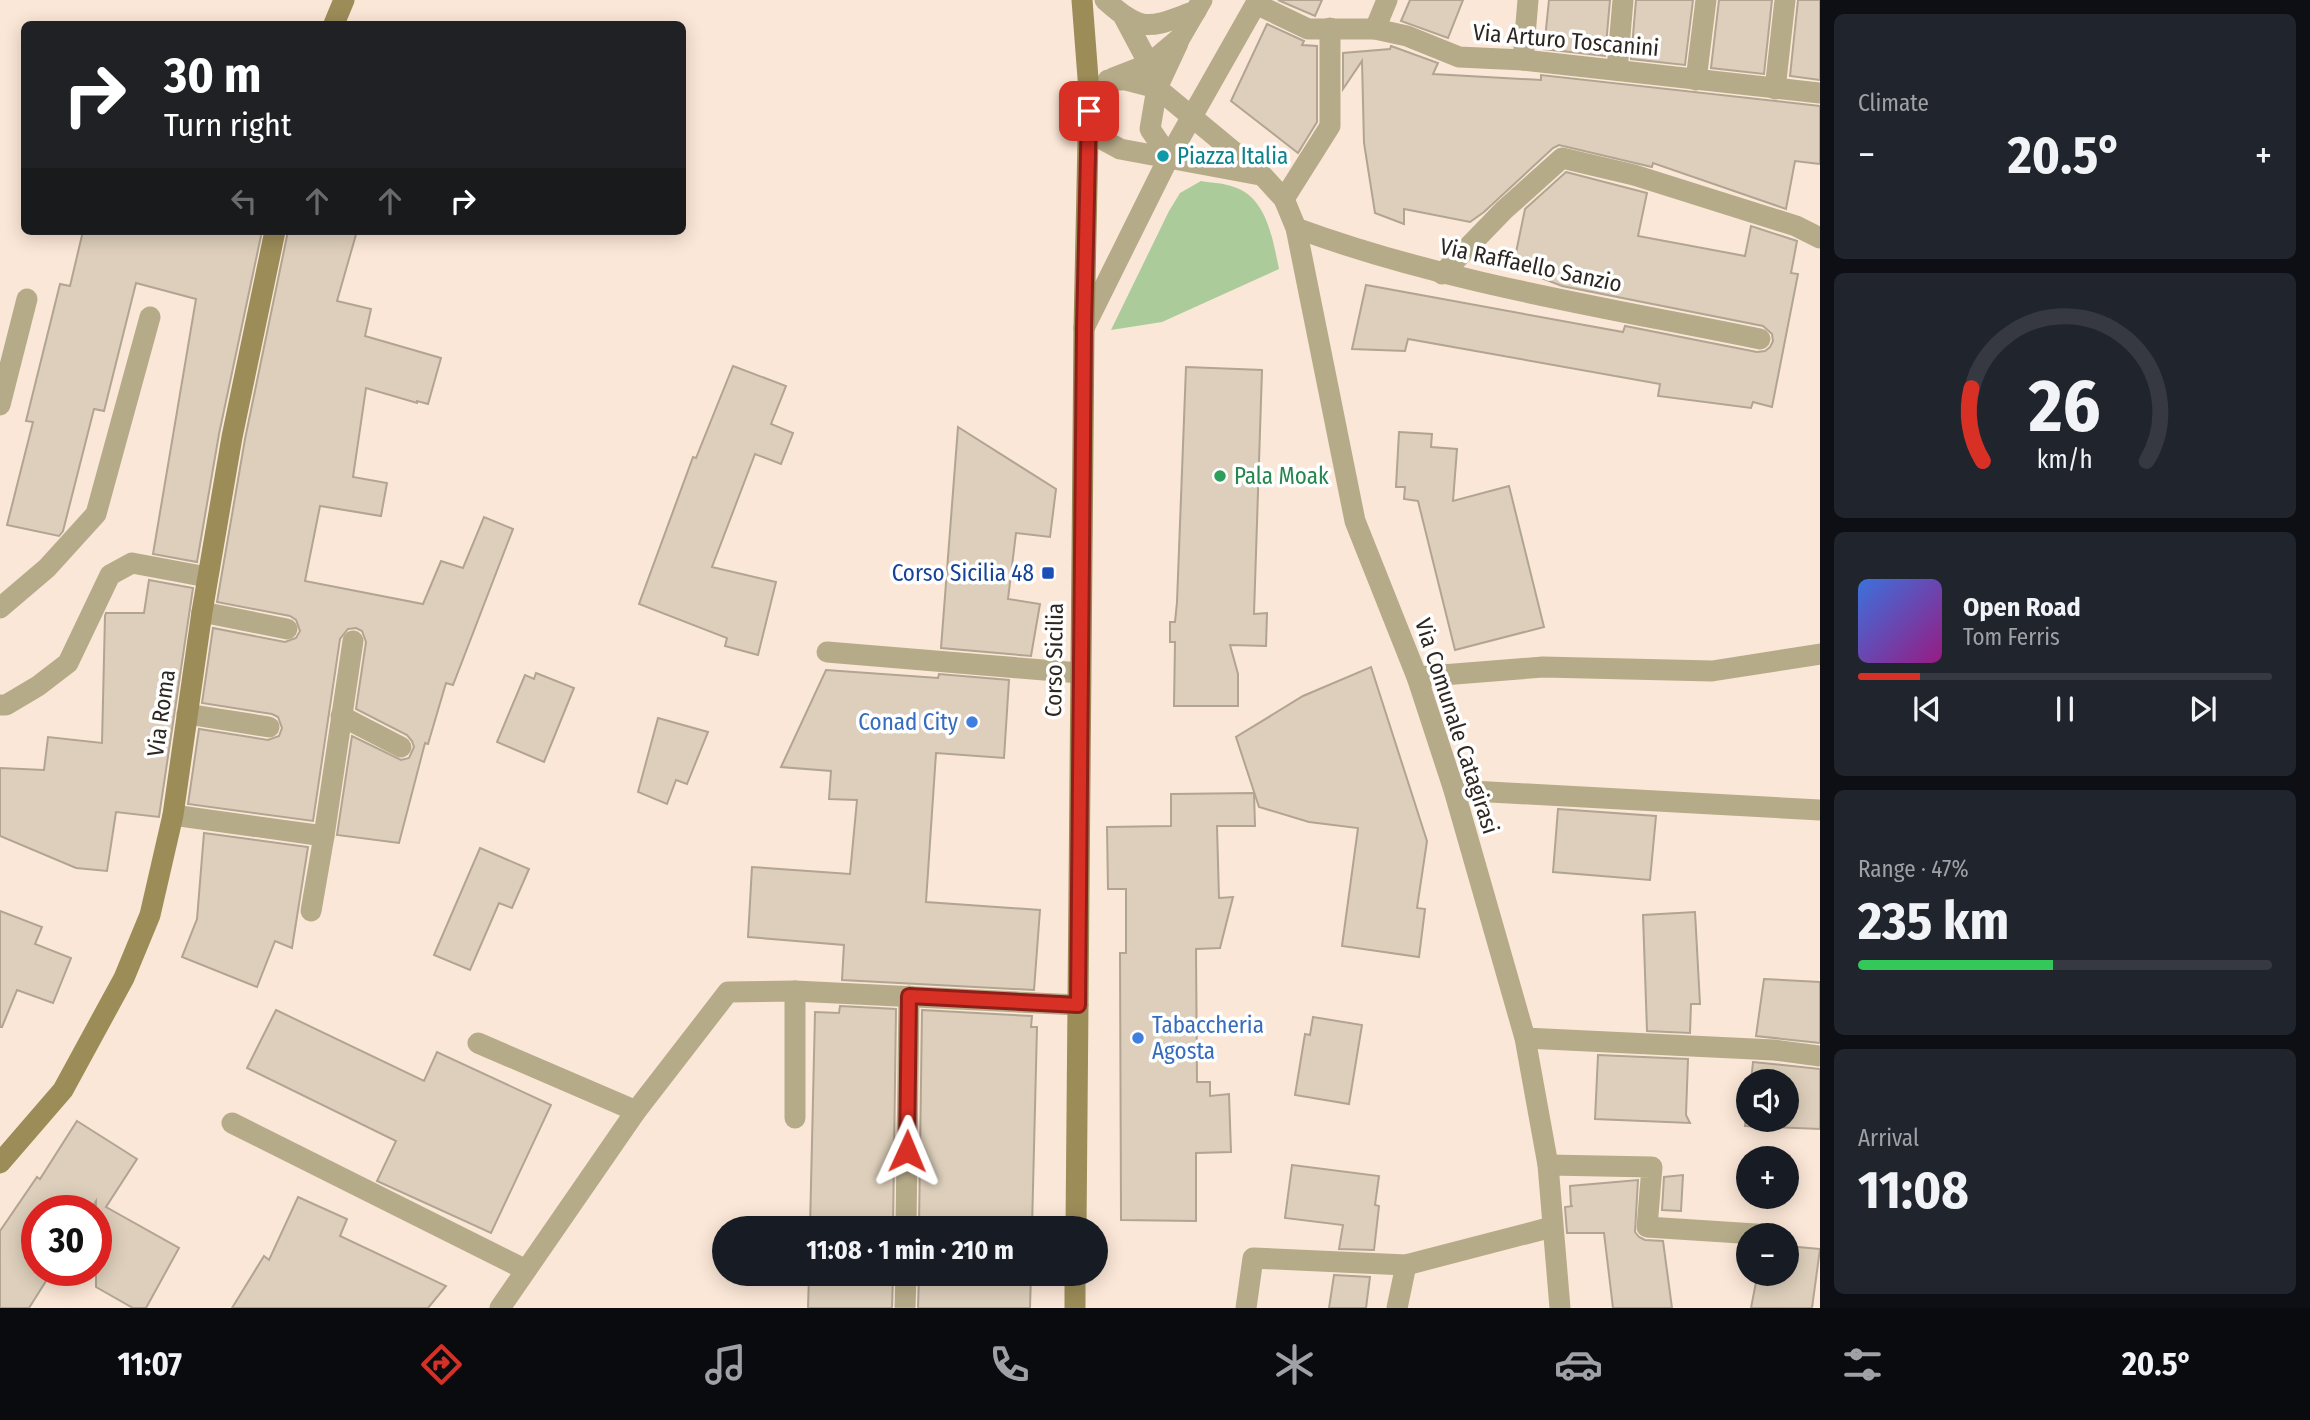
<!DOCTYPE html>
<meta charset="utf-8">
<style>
body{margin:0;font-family:"Fira Sans Condensed",sans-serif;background:#20242c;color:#f1f3f6;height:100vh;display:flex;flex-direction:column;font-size:26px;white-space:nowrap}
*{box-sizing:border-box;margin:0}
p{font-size:23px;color:#9ea1a6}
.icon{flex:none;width:38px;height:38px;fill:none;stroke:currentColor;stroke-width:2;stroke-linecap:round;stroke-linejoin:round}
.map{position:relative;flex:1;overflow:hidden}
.drawer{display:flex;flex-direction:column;gap:14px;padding:14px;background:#0d0f14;width:490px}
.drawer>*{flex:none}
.guide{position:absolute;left:21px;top:21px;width:665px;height:214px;border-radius:10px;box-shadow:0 4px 18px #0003;background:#202124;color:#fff;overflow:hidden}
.controls{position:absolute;left:1736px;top:1069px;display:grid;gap:14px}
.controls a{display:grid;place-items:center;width:63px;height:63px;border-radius:50%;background:#171b24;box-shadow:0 4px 18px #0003;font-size:35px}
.speed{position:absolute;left:21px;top:1195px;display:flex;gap:14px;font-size:35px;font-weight:700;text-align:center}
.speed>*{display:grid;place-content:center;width:91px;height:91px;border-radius:50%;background:#171b24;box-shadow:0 4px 18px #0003;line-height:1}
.speed .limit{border:10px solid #d22;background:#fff;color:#111}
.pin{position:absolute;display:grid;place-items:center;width:60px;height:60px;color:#fff;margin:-30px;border-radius:14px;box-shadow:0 4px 10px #0006}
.me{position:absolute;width:77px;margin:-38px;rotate:1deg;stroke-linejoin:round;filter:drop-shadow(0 0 5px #0008)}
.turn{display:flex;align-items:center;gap:24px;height:147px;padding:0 28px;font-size:32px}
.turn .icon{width:91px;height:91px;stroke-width:2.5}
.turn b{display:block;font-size:49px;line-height:60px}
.lanes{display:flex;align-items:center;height:66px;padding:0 28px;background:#0003;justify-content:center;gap:35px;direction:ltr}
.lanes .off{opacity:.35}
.big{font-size:52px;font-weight:700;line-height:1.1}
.drawer .tile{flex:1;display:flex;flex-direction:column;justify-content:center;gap:10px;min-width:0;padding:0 24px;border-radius:10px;background:#20242c}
.drawer .dial{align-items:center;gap:0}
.dial svg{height:182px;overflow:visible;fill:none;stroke:#363941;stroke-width:7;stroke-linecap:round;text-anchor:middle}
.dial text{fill:#f1f3f6;stroke:none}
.song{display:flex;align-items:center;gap:21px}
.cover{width:84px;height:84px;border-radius:10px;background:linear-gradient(135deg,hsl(220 70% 55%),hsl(310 70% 35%))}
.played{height:7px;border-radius:4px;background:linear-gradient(90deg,#d93025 15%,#363941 15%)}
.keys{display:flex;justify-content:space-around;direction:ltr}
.heat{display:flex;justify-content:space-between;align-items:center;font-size:38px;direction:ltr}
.charge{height:10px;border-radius:5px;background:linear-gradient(90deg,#34c759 47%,#363941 0)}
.trip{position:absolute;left:712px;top:1216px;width:396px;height:70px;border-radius:35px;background:#171b24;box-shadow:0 4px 18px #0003;font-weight:700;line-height:70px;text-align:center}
.tabs{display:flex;height:112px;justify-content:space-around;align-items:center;background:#090b0e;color:#9ea1a6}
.tabs .icon{width:49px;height:49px}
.tabs .current{color:#d93025}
.tabs b{font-size:32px;color:#f1f3f6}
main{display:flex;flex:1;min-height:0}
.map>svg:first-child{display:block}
.green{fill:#accb9a}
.building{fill:#ddcfbb;stroke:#b1a491;stroke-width:2}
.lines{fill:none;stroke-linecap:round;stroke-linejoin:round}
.lane{stroke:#b6ab89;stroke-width:21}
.street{stroke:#b6ab89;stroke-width:21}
.secondary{stroke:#9c8c58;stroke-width:21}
.route-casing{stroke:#8d1f18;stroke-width:18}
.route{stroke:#d93025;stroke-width:12}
.culture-dot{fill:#0f9aa8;stroke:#fff;stroke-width:2.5}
.leisure-dot{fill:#2e9e5b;stroke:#fff;stroke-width:2.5}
.transit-dot{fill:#1a4fb4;stroke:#fff;stroke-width:2.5}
.shop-dot{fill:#3f7fe0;stroke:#fff;stroke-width:2.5}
.labels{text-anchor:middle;stroke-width:7;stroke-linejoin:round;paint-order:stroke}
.street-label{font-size:23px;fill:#2e2721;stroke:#fff}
.culture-label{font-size:23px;fill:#0d838f;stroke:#fff;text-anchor:start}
.leisure-label{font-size:23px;fill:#27864d;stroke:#fff;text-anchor:start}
.transit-label{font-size:23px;fill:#164399;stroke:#fff;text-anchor:end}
.shop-label{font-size:23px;fill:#366cbe;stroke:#fff;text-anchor:end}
</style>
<main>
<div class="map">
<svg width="1820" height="1308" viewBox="0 0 1820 1308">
<rect width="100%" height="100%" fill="#fbe7d7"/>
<path class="green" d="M1201,181c11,2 23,2 33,6 33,10 39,54 45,82l-117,53 -51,8 58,-119 11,-18z"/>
<g class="building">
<polygon points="1278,0 1322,0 1315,16"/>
<polygon points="1410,0 1463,0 1448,38 1401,21"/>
<polygon points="1549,0 1610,0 1605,56 1544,49"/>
<polygon points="1636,0 1693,0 1685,65 1631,59"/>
<polygon points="1719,0 1772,0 1764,74 1711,68"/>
<polygon points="1798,0 1820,0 1820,80 1790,76"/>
<polygon points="1267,24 1304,41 1302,45 1317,46 1317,122 1298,153 1231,101"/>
<polygon points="1391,46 1438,63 1433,74 1541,80 1541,75 1820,106 1820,164 1795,161 1786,209 1653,163 1652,167 1559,145 1553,148 1484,212 1470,222 1404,209 1404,224 1375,213 1364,143 1362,61 1343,89 1343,53 1390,49"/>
<polygon points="1566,172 1647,193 1638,236 1745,256 1751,226 1797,241 1791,273 1798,274 1772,407 1753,402 1751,408 1658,396 1660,384 1408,339 1405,351 1352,349 1366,285 1623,332 1625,326 1757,352 1765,351 1770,347 1773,341 1772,334 1763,326 1562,286 1513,267 1525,209"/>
<polygon points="83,231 262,231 219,434 197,562 153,554 196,299 136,283 104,411 94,409 63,531 59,536 7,525 33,422 26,421 60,284 70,286"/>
<polygon points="288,231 357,231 337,301 371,309 365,336 441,358 428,404 417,401 417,403 366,388 353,477 387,483 381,516 320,506 305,581 423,604 441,561 463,568 484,517 513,529 453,685 446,683 428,744 425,743 399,843 337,835 352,736 401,760 409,758 414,747 412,741 407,735 356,709 366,642 362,631 356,628 348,629 340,639 313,821 188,804 199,729 268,740 279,736 282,728 278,717 272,714 202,703 213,628 285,642 296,638 300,631 296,620 290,616 217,602 245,439"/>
<polygon points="733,366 786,386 771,424 793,433 781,464 755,454 712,567 776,582 758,655 725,646 727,638 639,604 693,457 696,458"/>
<polygon points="1186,367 1262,370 1254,614 1267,613 1266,646 1230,645 1238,674 1238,706 1174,706 1175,642 1170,642 1170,622 1175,622 1177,602"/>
<polygon points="958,427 1056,489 1050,537 1016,533 1008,599 1040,604 1031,656 941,648"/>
<polygon points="1399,432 1432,434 1431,447 1457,449 1453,501 1509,486 1544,627 1455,650 1418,501 1404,499 1405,487 1396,487"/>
<polygon points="149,580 193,588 159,817 116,812 107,871 76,868 0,836 0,768 44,770 48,737 102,743 105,616 106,613 144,613"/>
<polygon points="1371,667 1427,841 1417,908 1425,909 1419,957 1342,946 1358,828 1309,822 1259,807 1236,737 1303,696"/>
<polygon points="826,670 938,678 939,674 1009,680 1004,758 936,753 926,902 1040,910 1034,990 842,980 844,945 748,937 752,867 850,874 857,800 829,799 831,771 781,767"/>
<polygon points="536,673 574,688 544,762 497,742 525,675 534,679"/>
<polygon points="658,718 708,732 687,784 676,780 667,804 638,792"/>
<polygon points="1254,793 1255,826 1217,826 1219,898 1233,897 1220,948 1196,949 1197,1082 1210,1082 1210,1096 1229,1094 1231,1152 1196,1153 1196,1221 1121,1220 1120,953 1126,953 1126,889 1108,889 1107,827 1171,826 1171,794"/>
<polygon points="1558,809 1656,816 1650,880 1553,872"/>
<polygon points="204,833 308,847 292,948 275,941 257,987 182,957 197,919"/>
<polygon points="480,848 529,869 512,908 499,903 470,970 434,955"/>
<polygon points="0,911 42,927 35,944 71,958 53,1003 17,990 2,1027 0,1027"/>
<polygon points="1695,912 1700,1004 1691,1004 1690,1033 1647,1031 1643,915"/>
<polygon points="1764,979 1820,982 1820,1043 1756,1036"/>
<polygon points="840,1006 896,1009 893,1228 810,1228 815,1012 839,1013"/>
<polygon points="276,1010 424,1081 437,1052 551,1105 491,1233 377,1181 396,1141 247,1068"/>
<polygon points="922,1010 1032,1016 1031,1027 1037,1027 1032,1228 919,1228"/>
<polygon points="1313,1017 1362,1025 1349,1104 1295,1095 1305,1034 1310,1035"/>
<polygon points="1598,1055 1688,1059 1686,1115 1690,1123 1595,1119"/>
<polygon points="1753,1062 1820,1069 1820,1129 1745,1126 1748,1101 1748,1120 1787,1120 1787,1082 1751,1082"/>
<polygon points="77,1121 137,1159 106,1207 179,1248 146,1308 133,1308 96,1287 96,1201 90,1211 37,1211 37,1270 53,1270 29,1308 0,1308 0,1231 37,1177 40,1179"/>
<polygon points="1292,1165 1379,1176 1375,1205 1379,1206 1374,1250 1339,1249 1343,1225 1285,1218"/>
<polygon points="1683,1175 1681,1211 1662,1210 1664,1177"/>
<polygon points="1638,1180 1635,1232 1639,1237 1645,1240 1663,1241 1672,1308 1613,1308 1604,1233 1567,1233 1565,1207 1573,1206 1571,1206 1570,1186"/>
<polygon points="298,1197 347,1219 340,1236 446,1286 428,1308 232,1308 264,1256 269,1260"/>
<polygon points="1787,1246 1820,1249 1812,1308 1751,1308 1757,1277 1752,1277 1752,1274 1787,1274"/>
<polygon points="809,1274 893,1274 892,1308 808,1308"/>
<polygon points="919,1274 1031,1274 1030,1308 918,1308"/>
<polygon points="1334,1275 1370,1277 1366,1308 1329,1308"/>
</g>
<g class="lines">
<polyline class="lane" points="0,608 47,568 96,514 150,317"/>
<g class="street">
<path d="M1105,0c39,35 45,27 91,11"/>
<polyline points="1256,4 1308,29 1375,29 1407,36 1459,57 1523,60 1820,93"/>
<polyline points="1124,17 1149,64 1153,76"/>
<polyline points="1375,29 1387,0"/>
<polyline points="1523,60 1528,0"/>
<polyline points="1617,70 1623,0"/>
<polyline points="1113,78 1149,64 1180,38 1202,0"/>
<polyline points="1108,80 1126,80 1157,88 1262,175 1284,199 1296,228 1355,521 1417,677 1454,790 1525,1038 1548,1165 1560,1308"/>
<polyline points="1696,80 1706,0"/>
<polyline points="1775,89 1785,0"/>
<polyline points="1089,132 1120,149 1260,175"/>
<polyline points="1169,157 1150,129 1157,88 1178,43"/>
<polyline points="1284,199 1330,126 1330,28"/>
<path d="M1296,228c150,55 308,79 464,111"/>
<polyline points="1442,274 1504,210 1562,158 1634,175 1796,226 1820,238"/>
<polyline points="1084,328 1169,157 1258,0"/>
<polyline points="0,405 27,299"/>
<polyline points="202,612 287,629"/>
<polyline points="827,652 1080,673"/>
<polyline points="1417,677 1543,667 1712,671 1820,654"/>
<polyline points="0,705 6,705 38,686 68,663 110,575 132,563 207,577"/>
<polyline points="187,714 269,727"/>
<polyline points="341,716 401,747"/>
<polyline points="1454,790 1820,810"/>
<polyline points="173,815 324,836 353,641"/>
<polyline points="311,911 324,836"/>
<polyline points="1525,1038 1774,1050 1820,1056"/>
<polyline points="478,1043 636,1111"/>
<polyline points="795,1118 795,991"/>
<polyline points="232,1123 526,1270"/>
<polyline points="1548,1165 1652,1167 1647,1227 1771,1235"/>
<polyline points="906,1228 909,996"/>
<polyline points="500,1308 636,1111 728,992 795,991 1078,1005"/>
<polyline points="905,1308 906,1274"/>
<polyline points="1246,1308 1253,1258 1406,1265 1552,1227"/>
<polyline points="1397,1308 1406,1265"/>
</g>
<g class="secondary">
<polyline points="334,24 344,0"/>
<polyline points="0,1163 63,1090 124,978 150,915 173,815 202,612 232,437 275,231"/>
<polyline points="1076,1228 1084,328 1089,91 1082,0"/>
<polyline points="1075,1308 1075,1274"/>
</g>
</g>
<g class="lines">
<g class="route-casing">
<polyline id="route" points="907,1151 909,996 1078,1005 1084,328 1089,111"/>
</g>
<use href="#route" class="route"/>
</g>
<circle class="culture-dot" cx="1163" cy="156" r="7"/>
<circle class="leisure-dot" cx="1220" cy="476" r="7"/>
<rect class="transit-dot" x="1041" y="566" width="14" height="14" rx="3.5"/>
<g class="shop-dot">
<circle cx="972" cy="722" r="7"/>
<circle cx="1138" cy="1038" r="7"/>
</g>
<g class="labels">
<g class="street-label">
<text transform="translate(1566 40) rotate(5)" y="8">Via Arturo Toscanini</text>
<text transform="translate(1531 265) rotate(12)" y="8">Via Raffaello Sanzio</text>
<text transform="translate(1054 660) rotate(-89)" y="8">Corso Sicilia</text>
<text transform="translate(161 713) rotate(-82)" y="8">Via Roma</text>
<text transform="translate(1457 726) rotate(72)" y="8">Via Comunale Catagirasi</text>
</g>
<g class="culture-label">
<text x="1177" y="164">Piazza Italia</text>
</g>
<g class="leisure-label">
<text x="1234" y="484">Pala Moak</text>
</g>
<g class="transit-label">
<text x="1034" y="581">Corso Sicilia 48</text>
</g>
<g class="shop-label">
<text x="958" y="730">Conad City</text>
<text x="1152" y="1033" text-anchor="start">Tabaccheria<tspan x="1152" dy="26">Agosta</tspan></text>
</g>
</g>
</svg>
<div class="controls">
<a><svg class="icon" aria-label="sound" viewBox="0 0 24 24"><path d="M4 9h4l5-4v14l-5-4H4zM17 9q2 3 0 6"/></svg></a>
<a>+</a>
<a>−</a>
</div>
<div class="speed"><div class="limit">30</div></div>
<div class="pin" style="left:1089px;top:111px;background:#d93025"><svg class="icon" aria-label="arrive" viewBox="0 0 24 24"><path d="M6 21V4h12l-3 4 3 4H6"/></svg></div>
<svg class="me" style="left:907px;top:1151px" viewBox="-20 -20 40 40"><path d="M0-17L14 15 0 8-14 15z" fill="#d93025" stroke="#fff" stroke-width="4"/></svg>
<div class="trip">11:08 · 1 min · 210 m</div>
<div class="guide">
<div class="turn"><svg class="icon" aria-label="right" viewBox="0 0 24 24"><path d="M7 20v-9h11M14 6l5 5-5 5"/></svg><div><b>30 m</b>Turn right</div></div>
<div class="lanes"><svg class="icon off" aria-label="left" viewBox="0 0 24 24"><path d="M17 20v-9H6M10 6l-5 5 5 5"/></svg><svg class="icon off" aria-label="ahead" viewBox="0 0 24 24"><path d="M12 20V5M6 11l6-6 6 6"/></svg><svg class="icon off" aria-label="ahead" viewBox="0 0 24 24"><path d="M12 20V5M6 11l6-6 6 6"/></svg><svg class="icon" aria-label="right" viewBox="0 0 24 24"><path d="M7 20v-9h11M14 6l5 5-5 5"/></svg></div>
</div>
</div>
<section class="drawer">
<div class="tile"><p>Climate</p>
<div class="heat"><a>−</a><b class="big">20.5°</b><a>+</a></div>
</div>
<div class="tile dial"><svg viewBox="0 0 100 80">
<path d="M14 69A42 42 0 1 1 86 69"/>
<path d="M14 69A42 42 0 0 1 9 37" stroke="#d93025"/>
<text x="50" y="56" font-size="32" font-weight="700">26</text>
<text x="50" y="72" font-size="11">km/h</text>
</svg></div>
<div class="tile">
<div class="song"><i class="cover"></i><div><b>Open Road</b><p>Tom Ferris</p></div></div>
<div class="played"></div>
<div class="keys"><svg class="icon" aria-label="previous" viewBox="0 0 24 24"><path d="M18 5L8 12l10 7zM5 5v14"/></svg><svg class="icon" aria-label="pause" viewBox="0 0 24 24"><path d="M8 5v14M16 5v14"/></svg><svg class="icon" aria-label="next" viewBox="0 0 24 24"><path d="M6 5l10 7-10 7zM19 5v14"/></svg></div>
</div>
<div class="tile"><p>Range · 47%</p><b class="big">235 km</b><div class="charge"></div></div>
<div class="tile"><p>Arrival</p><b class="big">11:08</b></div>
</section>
</main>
<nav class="tabs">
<b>11:07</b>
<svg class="icon current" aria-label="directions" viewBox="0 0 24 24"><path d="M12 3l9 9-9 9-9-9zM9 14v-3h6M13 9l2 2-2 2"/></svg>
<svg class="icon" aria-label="music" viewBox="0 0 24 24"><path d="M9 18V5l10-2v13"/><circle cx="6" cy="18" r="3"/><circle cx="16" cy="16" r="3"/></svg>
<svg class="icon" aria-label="phone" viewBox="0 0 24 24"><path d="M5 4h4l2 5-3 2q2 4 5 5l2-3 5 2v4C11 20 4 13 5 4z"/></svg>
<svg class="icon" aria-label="climate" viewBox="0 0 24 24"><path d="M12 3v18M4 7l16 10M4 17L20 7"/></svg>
<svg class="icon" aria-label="car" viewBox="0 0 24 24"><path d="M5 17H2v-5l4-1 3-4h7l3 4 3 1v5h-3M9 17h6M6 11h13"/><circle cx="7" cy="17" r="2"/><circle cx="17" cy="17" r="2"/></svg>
<svg class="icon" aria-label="filters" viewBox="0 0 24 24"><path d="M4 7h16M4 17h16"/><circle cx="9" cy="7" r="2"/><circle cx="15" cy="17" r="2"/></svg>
<b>20.5°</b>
</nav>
